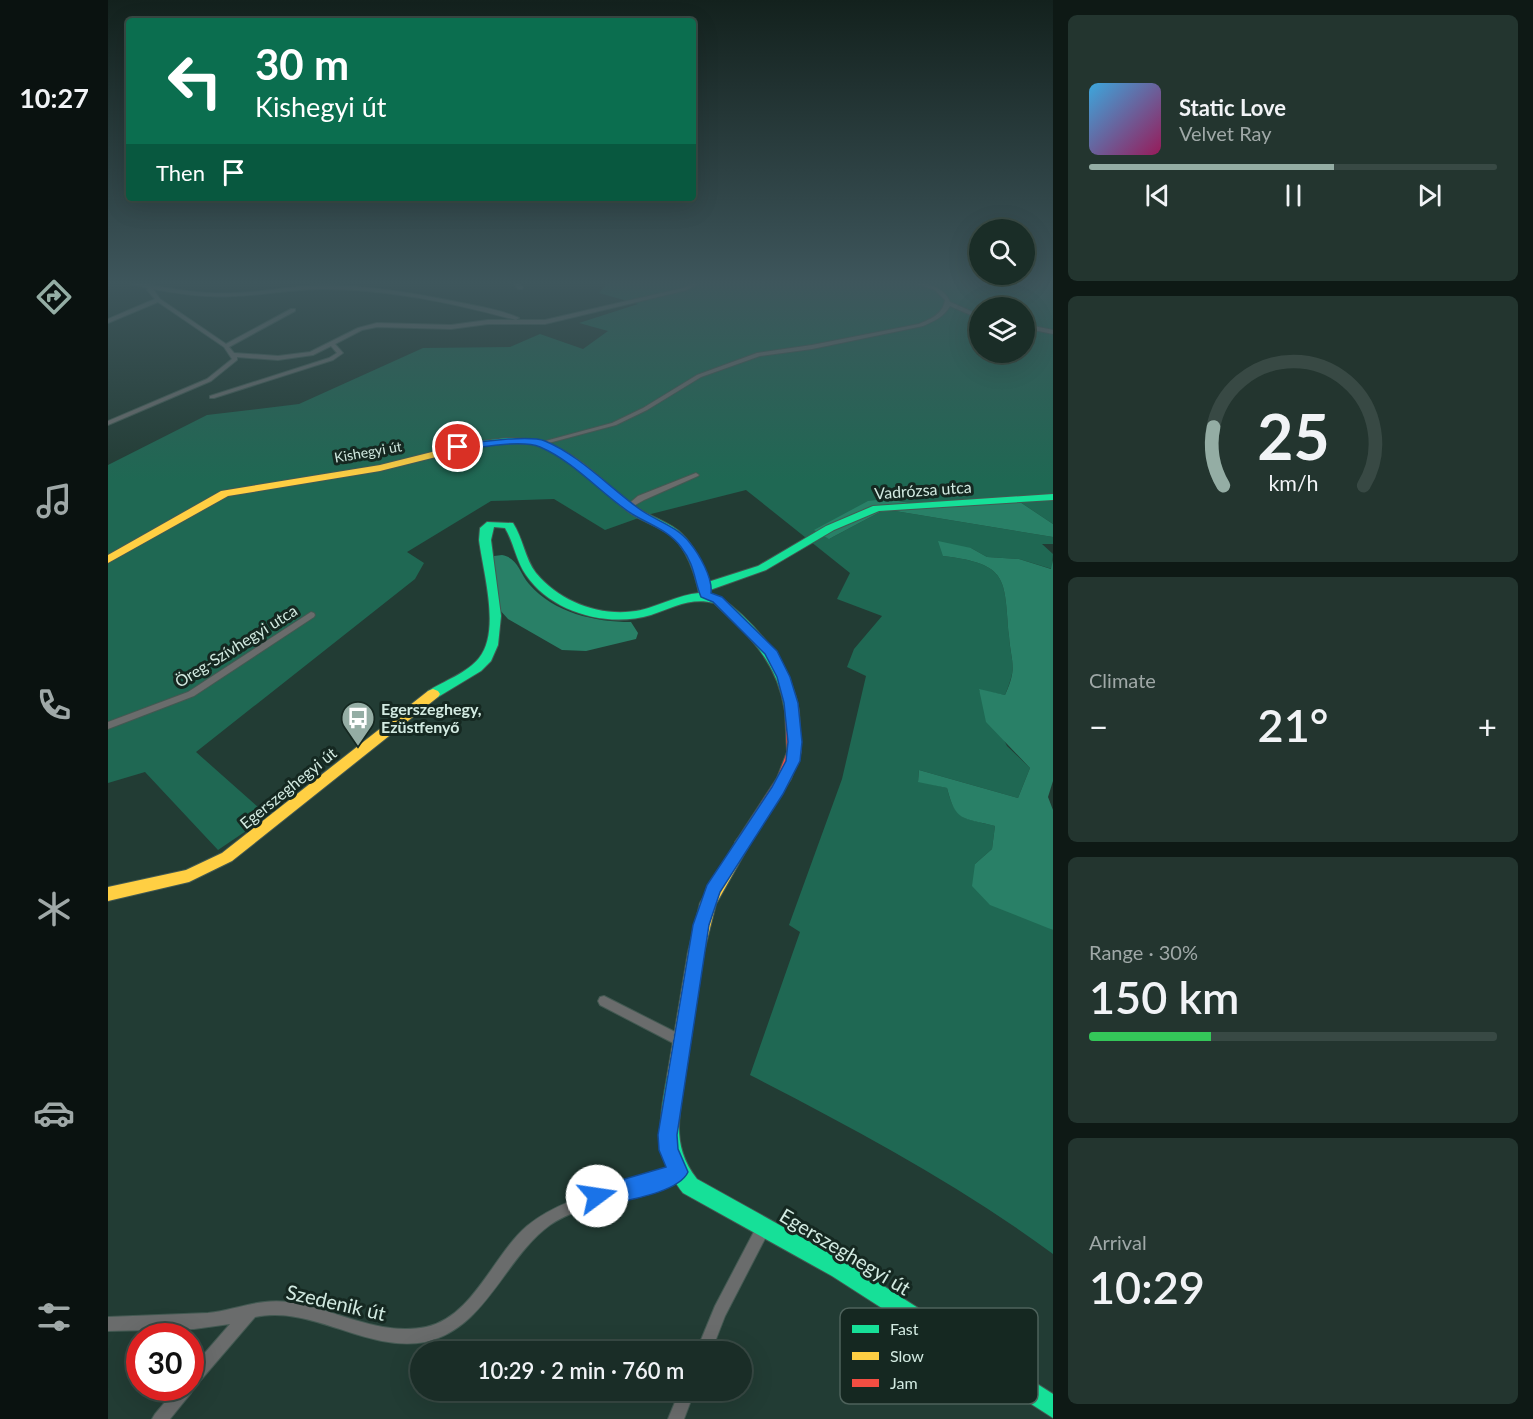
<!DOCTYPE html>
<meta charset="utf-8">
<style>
body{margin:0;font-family:Lato,sans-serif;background:#23352f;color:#f1f3f6;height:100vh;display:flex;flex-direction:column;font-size:22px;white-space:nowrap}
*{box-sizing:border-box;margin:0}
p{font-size:20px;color:#9fa8a7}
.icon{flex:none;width:33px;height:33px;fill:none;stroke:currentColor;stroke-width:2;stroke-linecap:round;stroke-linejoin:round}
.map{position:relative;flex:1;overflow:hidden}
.panel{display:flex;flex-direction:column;gap:15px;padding:15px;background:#0e1915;width:480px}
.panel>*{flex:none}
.banner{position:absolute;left:18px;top:18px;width:570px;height:183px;border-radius:6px;box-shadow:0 6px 24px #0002,0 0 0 2px #384944;background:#0b6e4f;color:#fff;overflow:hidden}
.fabs{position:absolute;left:861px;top:219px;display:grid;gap:12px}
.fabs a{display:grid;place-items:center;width:66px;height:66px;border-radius:50%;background:#1a2d27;box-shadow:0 6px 24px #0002,0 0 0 2px #384944;font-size:30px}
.speed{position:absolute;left:18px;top:1323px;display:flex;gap:12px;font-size:30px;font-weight:700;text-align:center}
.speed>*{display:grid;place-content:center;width:78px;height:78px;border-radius:50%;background:#1a2d27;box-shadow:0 6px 24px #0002,0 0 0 2px #384944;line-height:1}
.speed .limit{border:9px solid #d22;background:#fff;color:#111}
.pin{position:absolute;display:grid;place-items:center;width:51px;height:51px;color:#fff;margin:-26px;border:3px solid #fff;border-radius:50%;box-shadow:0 2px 6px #0007}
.me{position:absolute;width:66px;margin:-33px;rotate:76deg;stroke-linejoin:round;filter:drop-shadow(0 0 4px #0008)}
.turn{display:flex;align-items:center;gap:21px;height:126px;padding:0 30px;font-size:27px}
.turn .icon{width:78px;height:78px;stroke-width:2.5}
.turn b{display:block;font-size:42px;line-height:51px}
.then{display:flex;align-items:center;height:57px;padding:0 30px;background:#0003;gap:12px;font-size:22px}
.big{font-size:45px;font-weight:600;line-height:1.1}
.panel .tile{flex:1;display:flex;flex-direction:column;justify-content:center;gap:9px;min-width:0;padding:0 21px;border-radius:9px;background:#23352f}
.panel .dial{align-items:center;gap:0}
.dial svg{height:156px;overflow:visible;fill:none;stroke:#384944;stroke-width:7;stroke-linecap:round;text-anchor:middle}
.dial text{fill:#f1f3f6;stroke:none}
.song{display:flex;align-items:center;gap:18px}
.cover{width:72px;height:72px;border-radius:9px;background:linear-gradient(135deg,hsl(200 70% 55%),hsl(330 70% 35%))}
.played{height:6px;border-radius:3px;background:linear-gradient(90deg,#94ada4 60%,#384944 60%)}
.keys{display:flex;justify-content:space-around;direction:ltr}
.heat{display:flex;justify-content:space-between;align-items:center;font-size:33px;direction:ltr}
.charge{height:9px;border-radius:4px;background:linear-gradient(90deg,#34c759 30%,#384944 0)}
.trip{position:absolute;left:302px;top:1341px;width:342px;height:60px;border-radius:30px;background:#1a2d27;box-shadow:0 6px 24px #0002,0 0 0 2px #384944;font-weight:600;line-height:60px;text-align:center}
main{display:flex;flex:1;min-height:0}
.tab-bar{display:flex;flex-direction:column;width:108px;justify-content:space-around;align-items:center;background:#0a1210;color:#9fa8a7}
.tab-bar .icon{width:42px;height:42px}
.tab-bar .selected{color:#94ada4}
.tab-bar b{font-size:27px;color:#f1f3f6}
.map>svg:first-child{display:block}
.green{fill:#1f6853;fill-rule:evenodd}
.forest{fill:#298067}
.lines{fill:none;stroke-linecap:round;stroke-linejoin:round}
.street-casing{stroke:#435952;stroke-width:2}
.fast-casing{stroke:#435952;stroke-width:2}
.slow-casing{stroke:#435952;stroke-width:2}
.jam-casing{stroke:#435952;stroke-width:2}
.street{fill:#6a6c6c;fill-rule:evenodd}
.fast{fill:#16e098;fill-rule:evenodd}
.slow{fill:#ffcf43;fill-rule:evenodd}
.jam{fill:#f24e42;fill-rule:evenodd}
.route{fill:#1a73e8;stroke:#114b97;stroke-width:1.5}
.labels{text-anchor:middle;stroke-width:6;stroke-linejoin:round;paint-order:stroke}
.far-street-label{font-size:14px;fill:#d2eae1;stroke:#152821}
.street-label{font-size:16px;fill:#d2eae1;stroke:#152821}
.poi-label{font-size:16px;font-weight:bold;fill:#d2eae1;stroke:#152821;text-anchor:start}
.near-street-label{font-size:20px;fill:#d2eae1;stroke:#152821}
.key{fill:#152821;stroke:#4e625b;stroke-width:1.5}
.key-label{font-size:16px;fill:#d2eae1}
</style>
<main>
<nav class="tab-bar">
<b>10:27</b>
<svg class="icon selected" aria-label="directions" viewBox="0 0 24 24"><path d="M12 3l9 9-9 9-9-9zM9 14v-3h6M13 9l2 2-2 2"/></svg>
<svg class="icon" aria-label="music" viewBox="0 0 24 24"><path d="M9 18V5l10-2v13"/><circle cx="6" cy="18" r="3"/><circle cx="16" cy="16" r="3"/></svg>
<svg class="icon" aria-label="phone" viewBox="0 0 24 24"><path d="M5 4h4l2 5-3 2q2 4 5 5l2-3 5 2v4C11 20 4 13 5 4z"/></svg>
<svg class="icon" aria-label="climate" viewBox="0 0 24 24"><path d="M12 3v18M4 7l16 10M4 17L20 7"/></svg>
<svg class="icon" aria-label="car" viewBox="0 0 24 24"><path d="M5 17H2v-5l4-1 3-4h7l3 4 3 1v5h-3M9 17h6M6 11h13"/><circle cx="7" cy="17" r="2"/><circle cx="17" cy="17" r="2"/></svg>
<svg class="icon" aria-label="filters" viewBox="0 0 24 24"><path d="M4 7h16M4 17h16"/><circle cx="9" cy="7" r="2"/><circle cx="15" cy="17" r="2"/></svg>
</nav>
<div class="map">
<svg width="945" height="1419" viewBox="0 0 945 1419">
<rect width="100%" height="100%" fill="#223c34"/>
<path class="green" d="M501,281h444v243l-33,-22 -90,4 -44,-7 -57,40 51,-27 15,-1 158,26v7h-11l11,10 -1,15 -33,-10 -32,-2 -16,-9 -28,8c66,8 61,22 66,80 2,29 9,28 -4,59l-26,-5 28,56 23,22 -12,30 -99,-28 -1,11 29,7c8,33 17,30 48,38l-3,23 -17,15 64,58 14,8v324c-95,-70 -198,-125 -303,-179l50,-143 -11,-7 53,-146 24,-103 -19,-9 7,-18 28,-33 -45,-17 13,-26 -104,-83 -99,25 -42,15 -51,-31 -63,2 -84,51 17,11 -9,16 -219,173 72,64 -50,34 -73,-78 -37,11v-318l99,-50 92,-11 124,-56 87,-1 30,-13 43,15 25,-18 -29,-8 59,-19 -39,-11zM872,308h44v44h-44z"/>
<g class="forest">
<polygon points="778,499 822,506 912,502 945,524 945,537 787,511 772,512 721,539 706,530 760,501"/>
<path d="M830,541l33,7 16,9 32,2 32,10 2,-9v221l-5,16 5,13v120l-63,-25 -18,-19 3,-22 17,-15 3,-23c-33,-9 -39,-3 -48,-38l-29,-6 1,-12 99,28 12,-30 -44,-46 -7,-33 26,6c13,-28 6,-32 4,-59 -5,-58 0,-72 -66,-80z"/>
<path d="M394,555c16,3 17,17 27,29 25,29 66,38 102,38l7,11 -2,6 -50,12 -24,-1 -54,-31 -9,-10 -7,-49 2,-4z"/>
</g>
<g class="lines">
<g class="street-casing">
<g id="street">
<path d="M13,281h10c34,7 69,14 104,12 29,-1 57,-7 86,-8 46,0 92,8 136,17 19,4 45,8 62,16l-3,2c-63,-17 -128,-31 -194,-31 -29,0 -58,6 -87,7 -28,2 -55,-2 -82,-7l7,10 66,45 65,-35h4v2l-66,36 5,6 44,3 32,-4 48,-24 19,-5 74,2 37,-5h57l138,-32 13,-7h7l-16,9 -142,34h-57l-37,5 -74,-2 -15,3 -27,14 8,9 -10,7 -119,38h-4v-2l119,-38 8,-5 -6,-7 -18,9 -35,5 -41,-3v3l-26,21 -103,44v-4l99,-42 25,-20 -8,-12 -66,-45 -50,21v-4l47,-20 -8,-9 1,-2z"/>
<polygon points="404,281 410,281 415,288 414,289 410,289"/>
<path d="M799,281c16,0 38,6 43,21l30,13v4l-30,-13c-6,11 -16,15 -27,20l-111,23 -52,7 -59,21 -54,33 -31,15 -75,20 -3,-2 74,-20 31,-15 54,-33 60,-22 55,-8 107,-21c12,-5 24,-10 26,-24l-10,-10z"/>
<polygon points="916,324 945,330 945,334 916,328"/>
<polygon points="588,473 591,475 590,476 536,500 522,508 518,506 530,496"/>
<polygon points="203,612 206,613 207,615 206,617 86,696 0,729 0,722 80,692"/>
<polygon points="496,996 577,1037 579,1041 577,1045 573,1047 569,1045 492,1005 490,1001 492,997"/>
<path d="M570,1165l5,2 2,5 -2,5c-13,6 -25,11 -38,15 -32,10 -67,14 -95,33 -46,33 -64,104 -125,117 -59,11 -111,-37 -170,-25l-61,71 -3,5 -21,26h-18l3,-5 22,-26h13v-18l40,-46 -36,5 -86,2v-14l100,-4c27,-3 52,-15 80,-11 46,6 90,35 138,25 47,-10 67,-72 101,-101 34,-28 76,-34 117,-47 12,-3 23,-9 34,-14z"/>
<polygon points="656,1220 661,1222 663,1227 617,1316 603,1352 588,1352 607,1306 651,1222"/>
<polygon points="572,1390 587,1390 576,1419 560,1419"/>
</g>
</g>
<g class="fast-casing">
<g id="fast">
<path d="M399,438c64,-1 84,37 131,70 14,10 32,14 44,26 13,13 21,31 26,48l50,-16 68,-40 47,-20 180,-12v6l-174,11 -45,19 -68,40 -56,20 1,4c13,4 21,12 31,21 29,28 50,56 57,96l-7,5 -7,-5c-8,-51 -36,-75 -71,-108 -23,-6 -42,5 -63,12 -43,13 -99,-2 -125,-40 -10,-14 -12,-32 -21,-47l-11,-1 -3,13 10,76 -3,29 -7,16 -10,10 -43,26h-10l-2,-3 2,-3c16,-10 39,-18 51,-33 22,-27 4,-86 0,-118l1,-12 7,-6 26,1c10,15 12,36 23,50 25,30 67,45 105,37 20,-5 37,-15 58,-17 -4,-19 -11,-40 -24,-54 -12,-12 -30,-16 -44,-25 -28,-20 -59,-59 -92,-68 -28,-7 -60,0 -87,7l-5,-3 26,-8z"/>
<path d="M568,1068l7,3 2,6c-6,38 -14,69 12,102l149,83 207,132v24l-221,-142 -149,-83c-30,-39 -24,-71 -16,-116l2,-6z"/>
</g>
</g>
<g class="slow-casing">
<g id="slow">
<polygon points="344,447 349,450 348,452 272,471 120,496 0,563 0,555 113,491 272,465"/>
<polygon points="325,689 330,691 332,694 330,697 124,861 81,882 0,901 0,887 78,870 114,853 320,691"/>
<polygon points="635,836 640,838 643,842 608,904 596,952 577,1077 575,1083 568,1086 561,1083 559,1077 580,952 592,903 630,838"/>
</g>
</g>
<g class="jam-casing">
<polygon id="jam" points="684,706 691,711 693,752 683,779 640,846 635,848 630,846 627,842 630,838 669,778 679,752 677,711"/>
</g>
<use href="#street" class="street"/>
<use href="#fast" class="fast"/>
<use href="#slow" class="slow"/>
<use href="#jam" class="jam"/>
</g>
<linearGradient id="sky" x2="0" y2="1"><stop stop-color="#13211d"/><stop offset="0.59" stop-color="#3e565c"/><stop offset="1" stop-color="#3e565c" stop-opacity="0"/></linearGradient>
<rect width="945" height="480" fill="url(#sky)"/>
<path class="route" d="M400,439c11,0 27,-2 37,2 34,14 63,45 93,67 17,13 38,17 52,35 9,11 23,35 21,50l11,4 55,54 13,26 8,26 4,39 -2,19 -17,33 -63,98 -11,33 -32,210 1,14 10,23c-10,22 -68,29 -91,35l-7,-3 -3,-8 3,-7 76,-22 -7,-17 -1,-15 35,-210 14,-40 65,-98 14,-26 2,-19 -4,-39 -7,-26 -12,-23 -52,-52 -12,-5c-7,-17 -6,-32 -20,-50 -13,-17 -31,-22 -49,-33 -31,-20 -57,-52 -92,-67 -19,-8 -61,1 -82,3l-5,-3 5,-3z"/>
<defs>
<g id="bus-pin" transform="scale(1.725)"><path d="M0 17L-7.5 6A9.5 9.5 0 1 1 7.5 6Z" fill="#94ada4" stroke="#152821"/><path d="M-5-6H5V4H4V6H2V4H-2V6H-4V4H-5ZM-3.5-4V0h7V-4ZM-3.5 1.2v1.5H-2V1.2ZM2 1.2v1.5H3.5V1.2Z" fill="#fff"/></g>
</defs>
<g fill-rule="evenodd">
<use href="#bus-pin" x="250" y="718"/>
</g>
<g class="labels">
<g class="far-street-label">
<text transform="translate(260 452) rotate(-10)" y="5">Kishegyi út</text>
</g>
<g class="street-label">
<text transform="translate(815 490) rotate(-4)" y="6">Vadrózsa utca</text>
<text transform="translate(128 646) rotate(-32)" y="6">Öreg-Szívhegyi utca</text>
<text transform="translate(180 788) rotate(-39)" y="6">Egerszeghegyi út</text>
</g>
<g class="poi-label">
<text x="273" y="715">Egerszeghegy,<tspan x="273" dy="18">Ezüstfenyő</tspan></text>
</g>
<g class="near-street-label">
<text transform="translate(737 1252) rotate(31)" y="7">Egerszeghegyi út</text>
<text transform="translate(228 1303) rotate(13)" y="7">Szedenik út</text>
</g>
</g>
<rect x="732" y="1308" width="198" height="96" rx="9" class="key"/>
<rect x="744" y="1325" width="27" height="8" fill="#16e098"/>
<rect x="744" y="1352" width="27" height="8" fill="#ffcf43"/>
<rect x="744" y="1379" width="27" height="8" fill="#f24e42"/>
<g class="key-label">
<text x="782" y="1335">Fast</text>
<text x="782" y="1362">Slow</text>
<text x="782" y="1389">Jam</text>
</g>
</svg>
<div class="fabs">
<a><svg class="icon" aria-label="search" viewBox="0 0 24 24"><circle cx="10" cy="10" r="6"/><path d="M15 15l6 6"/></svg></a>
<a><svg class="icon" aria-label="layers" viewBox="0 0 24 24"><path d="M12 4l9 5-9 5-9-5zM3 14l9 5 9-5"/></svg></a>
</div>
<div class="speed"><div class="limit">30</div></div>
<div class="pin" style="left:350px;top:447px;background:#d93025"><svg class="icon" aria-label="arrive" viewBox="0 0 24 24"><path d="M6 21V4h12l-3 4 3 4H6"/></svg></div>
<svg class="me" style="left:489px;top:1196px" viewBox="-20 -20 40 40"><circle r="19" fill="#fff"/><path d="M0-13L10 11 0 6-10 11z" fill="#1a73e8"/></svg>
<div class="trip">10:29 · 2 min · 760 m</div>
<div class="banner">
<div class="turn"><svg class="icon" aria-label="left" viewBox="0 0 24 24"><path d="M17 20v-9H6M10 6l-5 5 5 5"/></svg><div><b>30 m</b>Kishegyi út</div></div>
<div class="then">Then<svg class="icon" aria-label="arrive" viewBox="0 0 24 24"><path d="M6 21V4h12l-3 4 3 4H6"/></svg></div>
</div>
</div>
<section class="panel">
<div class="tile">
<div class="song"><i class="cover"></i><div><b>Static Love</b><p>Velvet Ray</p></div></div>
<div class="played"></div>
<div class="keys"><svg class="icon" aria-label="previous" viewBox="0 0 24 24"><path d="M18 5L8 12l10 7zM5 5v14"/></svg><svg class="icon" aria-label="pause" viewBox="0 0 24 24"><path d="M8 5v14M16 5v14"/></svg><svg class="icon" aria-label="next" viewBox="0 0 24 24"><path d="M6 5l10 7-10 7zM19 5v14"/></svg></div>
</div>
<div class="tile dial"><svg viewBox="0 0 100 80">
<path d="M14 69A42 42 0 1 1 86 69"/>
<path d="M14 69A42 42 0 0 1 9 39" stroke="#94ada4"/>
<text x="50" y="56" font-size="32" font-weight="700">25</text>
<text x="50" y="72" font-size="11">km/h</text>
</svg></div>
<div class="tile"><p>Climate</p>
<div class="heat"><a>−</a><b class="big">21°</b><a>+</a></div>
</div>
<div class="tile"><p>Range · 30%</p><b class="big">150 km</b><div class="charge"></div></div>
<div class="tile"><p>Arrival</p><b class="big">10:29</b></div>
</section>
</main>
